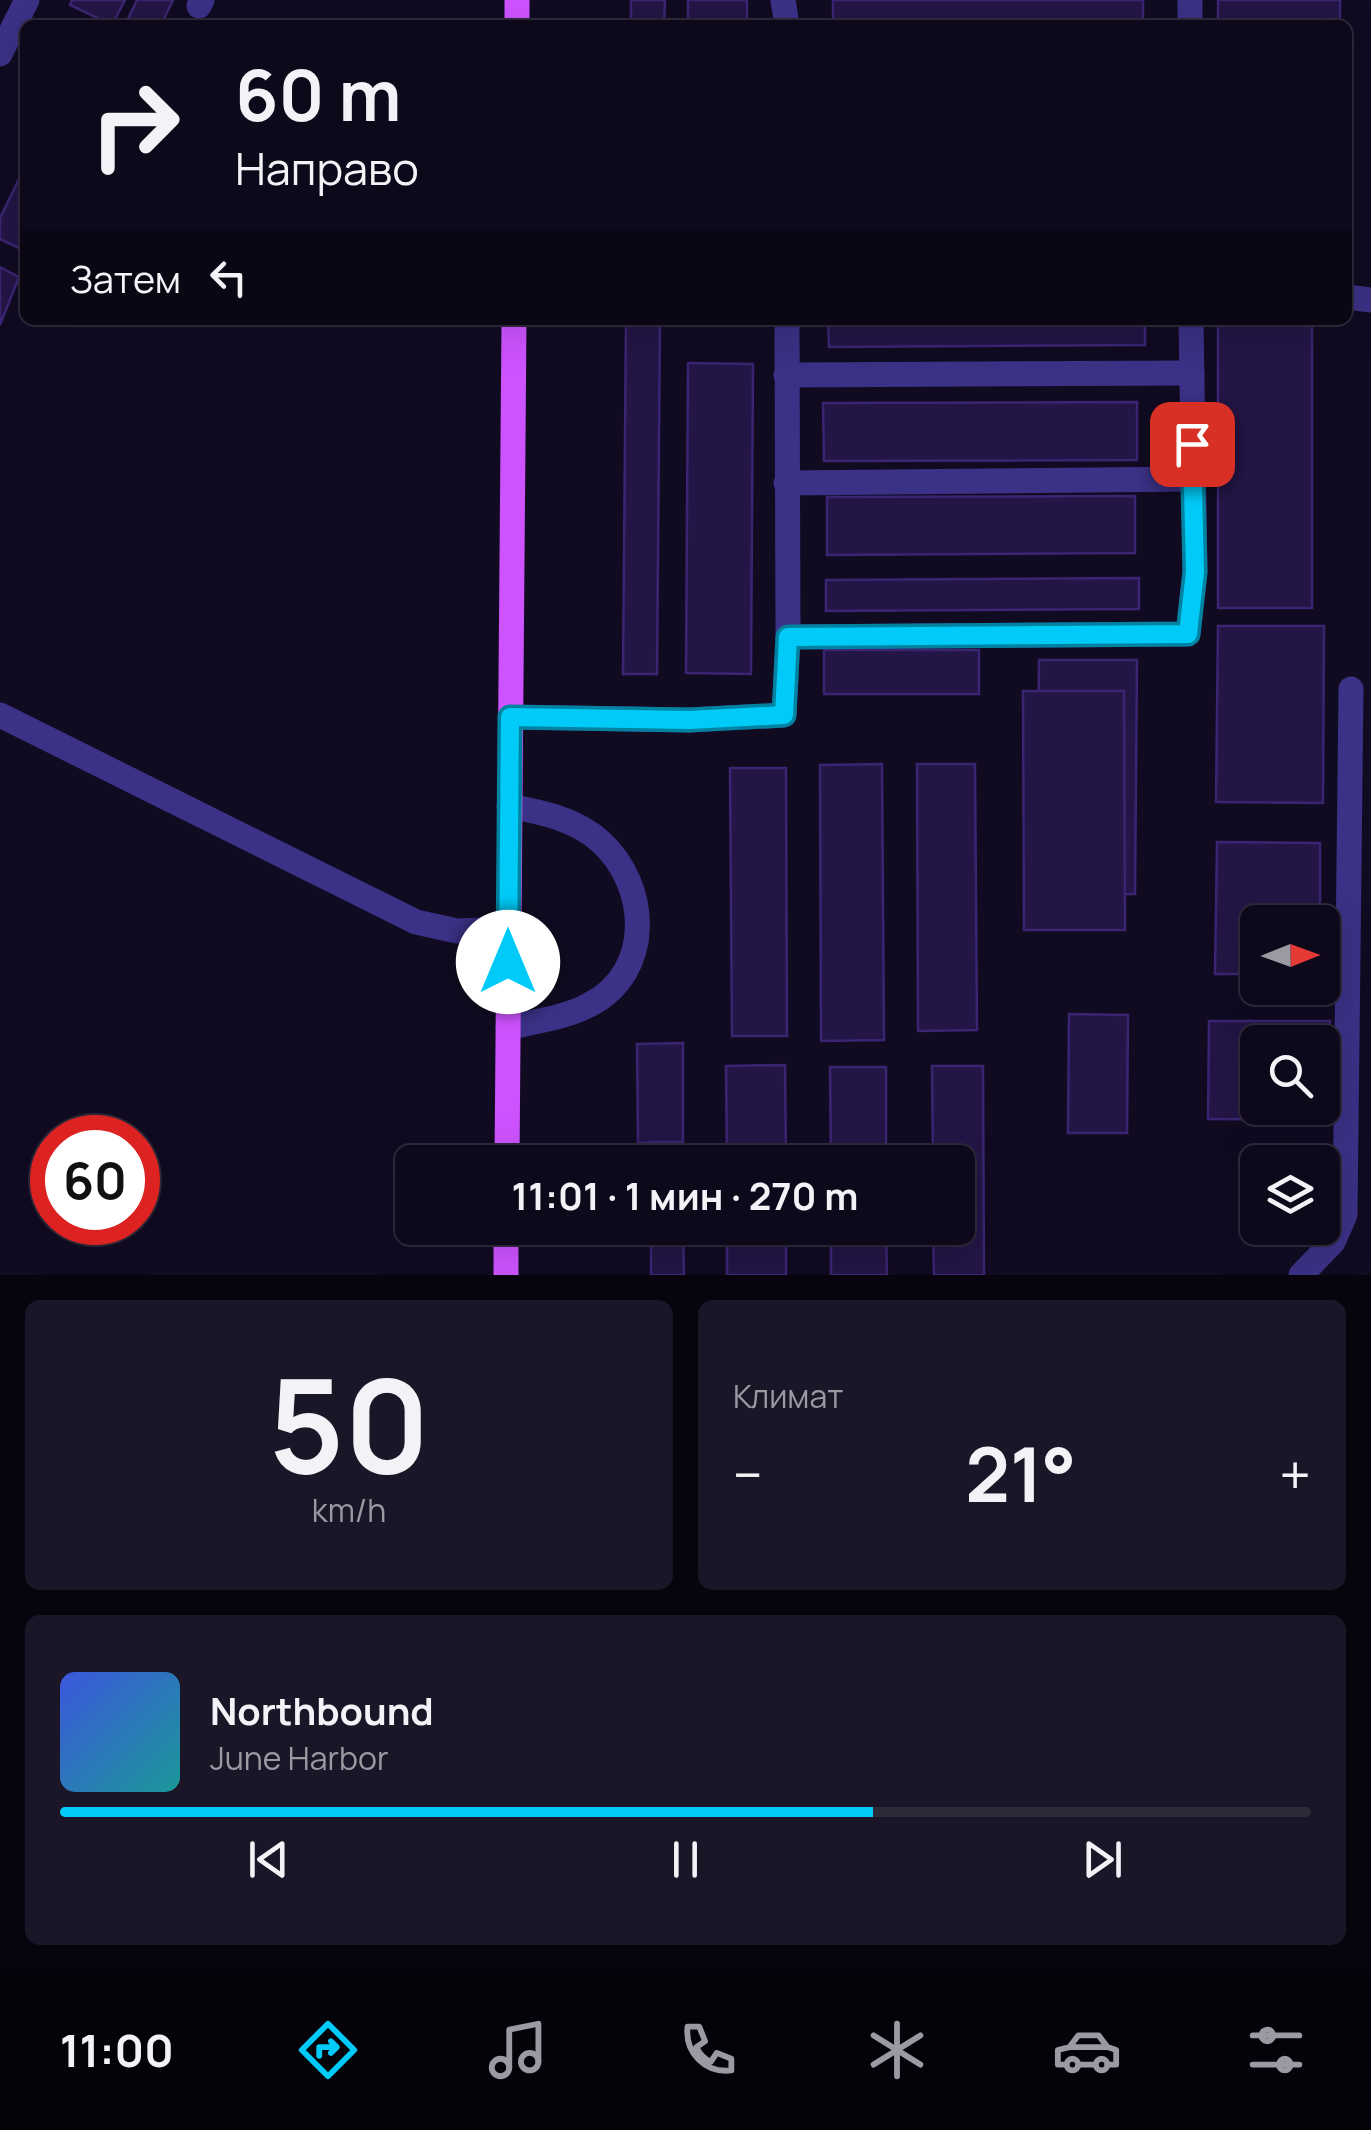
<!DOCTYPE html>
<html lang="ru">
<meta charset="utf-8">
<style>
body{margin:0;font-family:Manrope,sans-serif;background:#1b1627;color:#f1f3f6;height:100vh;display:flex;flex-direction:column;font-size:38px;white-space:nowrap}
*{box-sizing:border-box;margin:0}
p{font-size:32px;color:#9a9aa2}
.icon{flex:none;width:55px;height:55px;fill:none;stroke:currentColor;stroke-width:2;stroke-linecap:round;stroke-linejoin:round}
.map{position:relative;height:1275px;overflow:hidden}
.sheet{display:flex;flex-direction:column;gap:25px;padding:25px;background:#07040e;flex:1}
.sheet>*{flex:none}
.guide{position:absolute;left:20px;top:20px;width:1332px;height:305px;border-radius:15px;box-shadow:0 10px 40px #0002,0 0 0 2px #2d2939;background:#0d081a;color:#f1f3f6;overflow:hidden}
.needle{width:65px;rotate:89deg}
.controls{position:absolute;left:1240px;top:905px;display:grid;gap:20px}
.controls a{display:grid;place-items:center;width:100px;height:100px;border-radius:15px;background:#0d081a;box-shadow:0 10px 40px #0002,0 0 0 2px #2d2939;font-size:50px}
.speed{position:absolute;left:30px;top:1115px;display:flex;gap:20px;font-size:50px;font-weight:700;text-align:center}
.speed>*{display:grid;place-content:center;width:130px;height:130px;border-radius:50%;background:#0d081a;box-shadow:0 10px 40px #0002,0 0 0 2px #2d2939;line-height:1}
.speed .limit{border:15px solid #d22;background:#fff;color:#111}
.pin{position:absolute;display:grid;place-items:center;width:85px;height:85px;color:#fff;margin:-42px;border-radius:20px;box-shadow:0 5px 15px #0006}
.me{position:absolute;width:110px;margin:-55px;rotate:0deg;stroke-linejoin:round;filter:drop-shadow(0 0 8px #0008)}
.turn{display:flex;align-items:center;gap:35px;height:210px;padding:0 50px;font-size:45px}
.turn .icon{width:130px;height:130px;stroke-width:2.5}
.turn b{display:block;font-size:70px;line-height:85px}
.then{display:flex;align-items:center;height:95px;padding:0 50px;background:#0003;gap:20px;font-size:38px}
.big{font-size:75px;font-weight:700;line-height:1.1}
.sheet .card{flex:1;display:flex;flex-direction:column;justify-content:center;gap:15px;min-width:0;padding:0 35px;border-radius:15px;background:#1b1627}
.sheet .dial{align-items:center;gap:0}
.dial b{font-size:130px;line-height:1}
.song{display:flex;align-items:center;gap:30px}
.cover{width:120px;height:120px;border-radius:15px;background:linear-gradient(135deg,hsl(230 70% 55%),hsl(180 70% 35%))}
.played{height:10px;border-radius:5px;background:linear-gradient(90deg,#00caf7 65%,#2d2939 65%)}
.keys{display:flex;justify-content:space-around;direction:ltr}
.heat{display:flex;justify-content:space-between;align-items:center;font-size:55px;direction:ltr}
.sheet .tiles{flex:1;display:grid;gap:25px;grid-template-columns:1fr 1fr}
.card:last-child{grid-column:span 2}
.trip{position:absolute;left:395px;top:1145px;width:580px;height:100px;border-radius:15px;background:#0d081a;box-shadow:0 10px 40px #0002,0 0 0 2px #2d2939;font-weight:700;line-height:100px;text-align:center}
.menu{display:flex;height:160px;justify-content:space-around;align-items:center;background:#05030a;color:#9a9aa2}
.menu .icon{width:70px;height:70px}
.menu .active{color:#00caf7}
.menu b{font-size:45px;color:#f1f3f6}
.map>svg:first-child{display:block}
.building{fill:#231545;stroke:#3b2573;stroke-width:2.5;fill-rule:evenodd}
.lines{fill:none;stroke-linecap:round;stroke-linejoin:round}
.minor{stroke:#3b3186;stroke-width:25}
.major{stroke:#cd53ff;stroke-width:25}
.route-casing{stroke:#0083a1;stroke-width:25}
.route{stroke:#00caf7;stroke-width:18}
</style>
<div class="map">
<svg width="1371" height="1275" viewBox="0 0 1371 1275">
<rect width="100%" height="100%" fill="#110b22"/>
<g class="building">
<polygon points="72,0 125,0 112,25 70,5"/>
<polygon points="137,0 173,0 161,25 140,25 128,19"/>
<polygon points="631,0 665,0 664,25 631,25"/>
<rect x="688" y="0" width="59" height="25"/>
<rect x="833" y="0" width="310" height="25"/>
<rect x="1218" y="0" width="122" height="25"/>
<polygon points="24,169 25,169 25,251 0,239 0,218"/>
<polygon points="0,267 19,277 0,325"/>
<polygon points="626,320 660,320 657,674 623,674"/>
<polygon points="828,320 1145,320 1145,345 829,347"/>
<rect x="1218" y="320" width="94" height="288"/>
<polygon points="688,363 753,364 751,674 686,673"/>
<polygon points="1137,402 1137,460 824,461 823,403"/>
<polygon points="1135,496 1135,553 827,555 827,497"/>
<polygon points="1139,578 1139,609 826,611 826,580"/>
<polygon points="1218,626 1324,626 1323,803 1216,802"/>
<rect x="824" y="650" width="155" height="44"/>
<polygon points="1039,660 1137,660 1135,894 1037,894"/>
<polygon points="1023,691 1124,691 1125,930 1024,930"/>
<polygon points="882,764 884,1040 821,1041 820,765"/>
<polygon points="917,764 975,764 977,1030 918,1031"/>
<polygon points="730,768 786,768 787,1036 732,1036"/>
<polygon points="1217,842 1320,843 1320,922 1258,922 1258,974 1215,974"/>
<polygon points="1069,1014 1128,1015 1127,1133 1068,1133"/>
<path d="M1209,1021h121l-1,99 -121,-1zM1258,1042h64v66h-64z"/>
<polygon points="683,1043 683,1142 638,1143 637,1044"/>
<polygon points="785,1065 786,1162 727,1162 726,1066"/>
<polygon points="932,1066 983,1066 984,1275 934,1275 933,1228 958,1228 958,1162 933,1162"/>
<polygon points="830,1067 886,1067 886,1162 831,1162"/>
<rect x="651" y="1142" width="32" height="20"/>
<rect x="1267" y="1147" width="52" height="15"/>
<polygon points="651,1228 683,1228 684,1275 651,1275"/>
<rect x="727" y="1228" width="59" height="47"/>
<polygon points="831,1228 886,1228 887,1275 831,1275"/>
<rect x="1267" y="1228" width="51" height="12"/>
</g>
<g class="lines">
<g class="minor">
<polyline points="783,0 787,25"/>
<polyline points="1190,0 1190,25"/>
<polyline points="199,6 202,0"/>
<polyline points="0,54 27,0"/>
<polyline points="1348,297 1371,300"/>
<polyline points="787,320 788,637"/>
<polyline points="786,375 1192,373"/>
<polyline points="786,483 1193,479"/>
<polyline points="0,715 416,922 457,931 508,929"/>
<polyline points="510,717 689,720 784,715 788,637 1188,634 1195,572 1191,320"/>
<path d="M508,1028c26,-7 57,-10 81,-23 65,-33 60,-119 12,-163 -25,-23 -60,-30 -92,-36"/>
<polyline points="1301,1275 1333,1242 1345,1215 1351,689"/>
</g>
<g class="major">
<polyline points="517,25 517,0"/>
<polyline points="507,1162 514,320"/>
<polyline points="506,1275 506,1228"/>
</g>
</g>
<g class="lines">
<g class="route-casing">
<polyline id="route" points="508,962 510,717 689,720 784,715 788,637 1188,634 1195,572 1192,444"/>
</g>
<use href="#route" class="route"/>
</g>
</svg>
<div class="controls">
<a><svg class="needle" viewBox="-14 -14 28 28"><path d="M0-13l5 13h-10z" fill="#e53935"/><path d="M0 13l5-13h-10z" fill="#9a9aa2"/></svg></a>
<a><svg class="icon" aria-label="search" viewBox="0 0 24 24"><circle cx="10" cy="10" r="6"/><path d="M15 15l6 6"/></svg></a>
<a><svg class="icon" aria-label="layers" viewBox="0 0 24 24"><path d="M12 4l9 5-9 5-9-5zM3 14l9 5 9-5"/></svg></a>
</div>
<div class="speed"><div class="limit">60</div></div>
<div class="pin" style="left:1192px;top:444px;background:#d93025"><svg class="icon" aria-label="arrive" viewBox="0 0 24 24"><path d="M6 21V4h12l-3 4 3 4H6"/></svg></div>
<svg class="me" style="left:508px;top:962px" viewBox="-20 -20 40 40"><circle r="19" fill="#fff"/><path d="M0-13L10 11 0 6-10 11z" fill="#00caf7"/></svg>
<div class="trip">11:01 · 1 мин · 270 m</div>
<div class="guide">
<div class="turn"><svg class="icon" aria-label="right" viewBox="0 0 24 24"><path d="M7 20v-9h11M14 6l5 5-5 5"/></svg><div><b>60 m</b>Направо</div></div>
<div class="then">Затем<svg class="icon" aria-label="left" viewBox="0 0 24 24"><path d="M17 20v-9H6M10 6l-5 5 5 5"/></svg></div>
</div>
</div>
<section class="sheet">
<div class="tiles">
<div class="card dial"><b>50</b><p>km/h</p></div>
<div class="card"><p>Климат</p>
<div class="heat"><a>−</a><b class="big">21°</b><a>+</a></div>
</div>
<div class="card">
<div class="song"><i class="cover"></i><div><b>Northbound</b><p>June Harbor</p></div></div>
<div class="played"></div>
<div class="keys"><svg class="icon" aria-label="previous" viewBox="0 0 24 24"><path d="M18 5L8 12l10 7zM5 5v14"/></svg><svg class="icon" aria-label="pause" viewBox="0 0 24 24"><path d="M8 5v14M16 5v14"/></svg><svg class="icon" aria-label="next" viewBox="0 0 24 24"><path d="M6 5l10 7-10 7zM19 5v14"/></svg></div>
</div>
</div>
</section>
<nav class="menu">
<b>11:00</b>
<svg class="icon active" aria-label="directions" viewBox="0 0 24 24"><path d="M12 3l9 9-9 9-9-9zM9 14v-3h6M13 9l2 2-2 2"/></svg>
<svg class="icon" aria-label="music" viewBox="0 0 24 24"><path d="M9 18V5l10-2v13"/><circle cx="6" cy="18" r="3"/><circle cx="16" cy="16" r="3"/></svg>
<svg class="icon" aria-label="phone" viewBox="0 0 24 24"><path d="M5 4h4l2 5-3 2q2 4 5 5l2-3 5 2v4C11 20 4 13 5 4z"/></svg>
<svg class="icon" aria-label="climate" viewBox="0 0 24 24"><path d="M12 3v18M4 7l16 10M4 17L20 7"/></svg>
<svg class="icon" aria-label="car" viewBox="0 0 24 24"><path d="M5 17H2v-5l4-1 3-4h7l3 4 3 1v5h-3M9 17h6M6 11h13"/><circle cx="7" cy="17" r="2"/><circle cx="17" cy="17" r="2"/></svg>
<svg class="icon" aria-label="filters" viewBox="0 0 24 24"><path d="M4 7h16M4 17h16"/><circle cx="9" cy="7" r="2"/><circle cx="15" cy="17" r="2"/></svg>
</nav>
